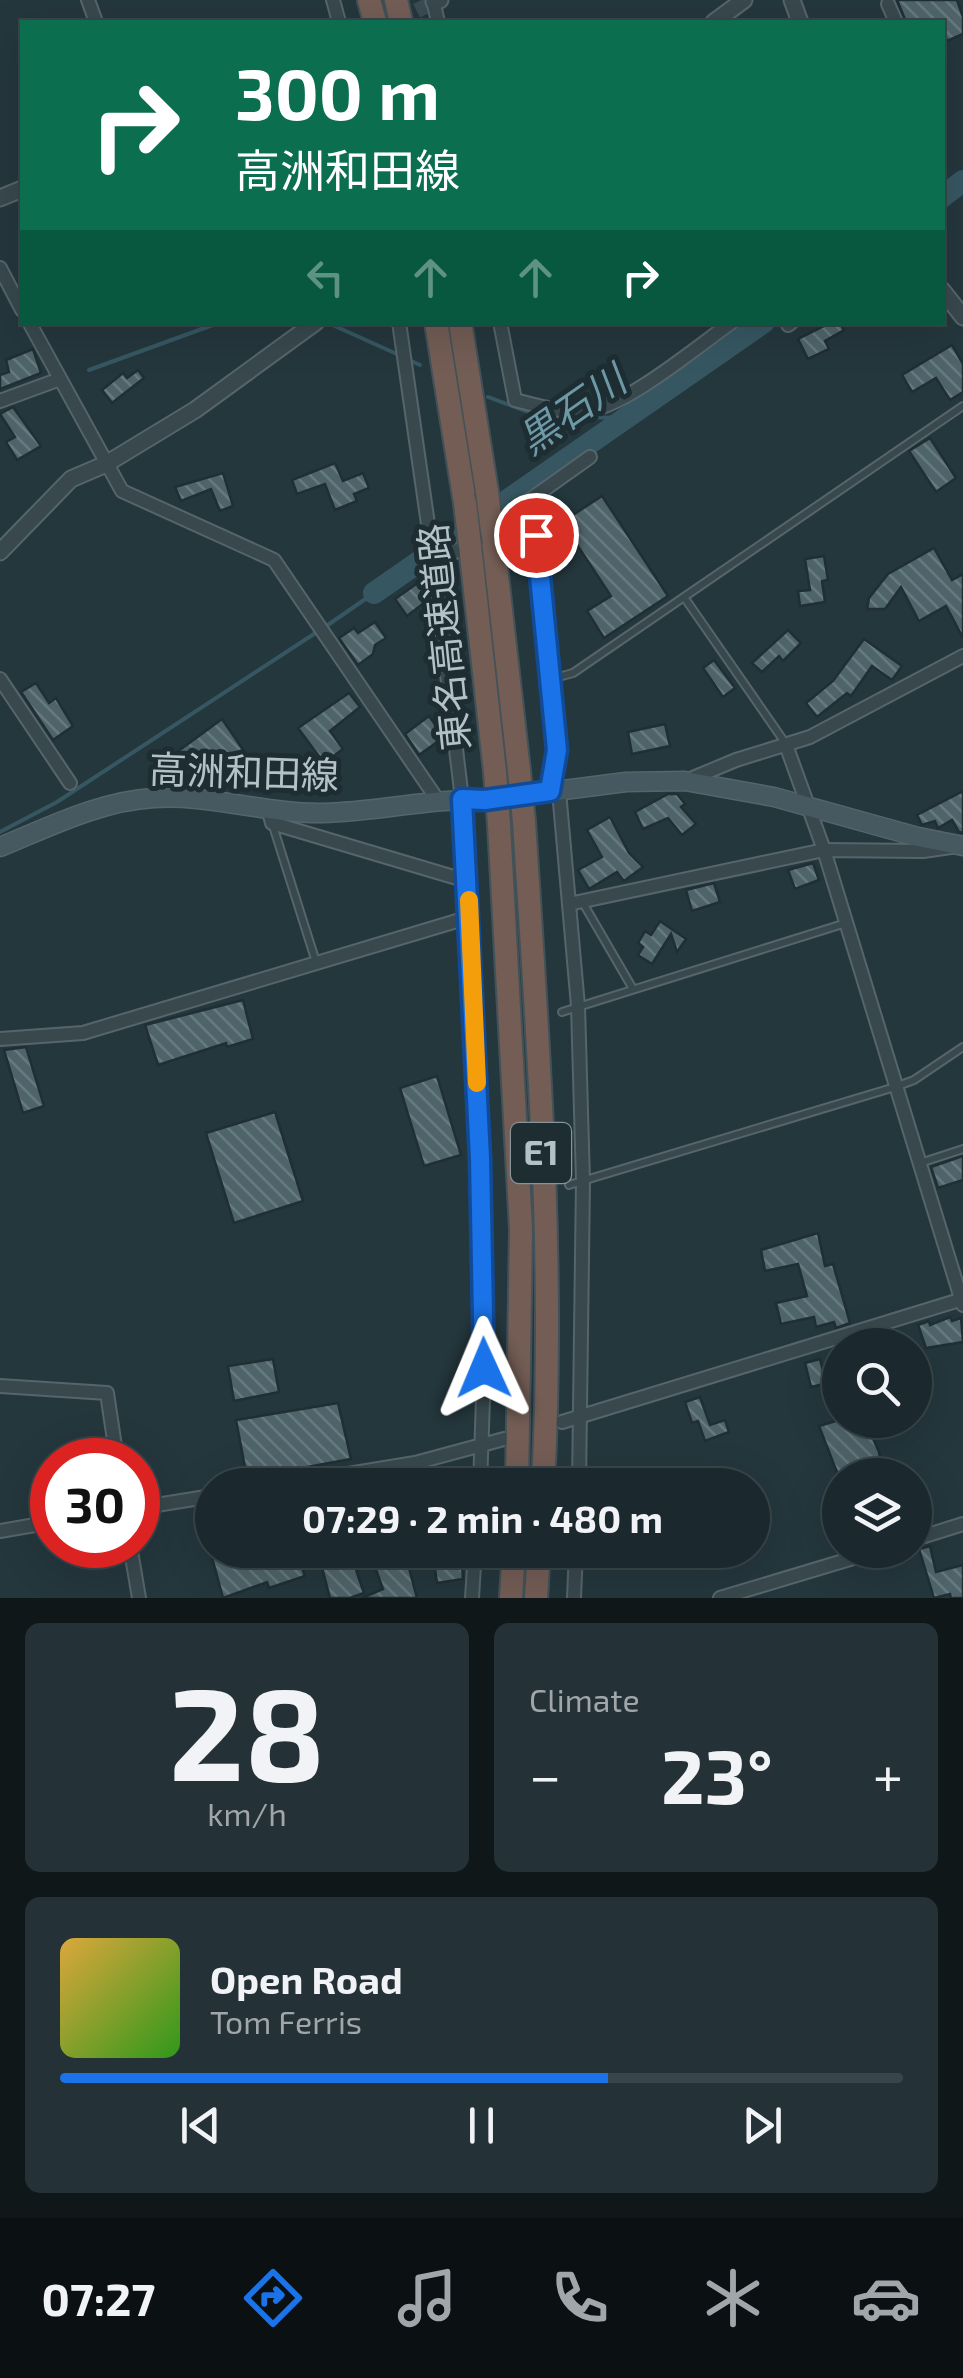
<!DOCTYPE html>
<meta charset="utf-8">
<style>
body{margin:0;font-family:"Exo 2","Noto Sans JP",sans-serif;background:#243136;color:#f1f3f6;height:100vh;display:flex;flex-direction:column;font-size:38px;white-space:nowrap}
*{box-sizing:border-box;margin:0}
p{font-size:32px;color:#a0a6aa}
.icon{flex:none;width:55px;height:55px;fill:none;stroke:currentColor;stroke-width:2;stroke-linecap:round;stroke-linejoin:round}
.map{position:relative;height:1598px;overflow:hidden}
.sheet{display:flex;flex-direction:column;gap:25px;padding:25px;background:#0f1719;flex:1}
.sheet>*{flex:none}
.top-card{position:absolute;left:20px;top:20px;width:925px;height:305px;border-radius:0px;box-shadow:0 10px 40px #0002,0 0 0 2px #39454a;background:#0b6e4f;color:#fff;overflow:hidden}
.tools{position:absolute;left:822px;top:1328px;display:grid;gap:20px}
.tools a{display:grid;place-items:center;width:110px;height:110px;border-radius:50%;background:#1b292e;box-shadow:0 10px 40px #0002,0 0 0 2px #39454a;font-size:50px}
.speed{position:absolute;left:30px;top:1438px;display:flex;gap:20px;font-size:50px;font-weight:700;text-align:center}
.speed>*{display:grid;place-content:center;width:130px;height:130px;border-radius:50%;background:#1b292e;box-shadow:0 10px 40px #0002,0 0 0 2px #39454a;line-height:1}
.speed .limit{border:15px solid #d22;background:#fff;color:#111}
.pin{position:absolute;display:grid;place-items:center;width:85px;height:85px;color:#fff;margin:-42px;border:5px solid #fff;border-radius:50%;box-shadow:0 2px 10px #0007}
.me{position:absolute;width:110px;margin:-55px;rotate:359deg;stroke-linejoin:round;filter:drop-shadow(0 0 8px #0008)}
.turn{display:flex;align-items:center;gap:35px;height:210px;padding:0 50px;font-size:45px}
.turn .icon{width:130px;height:130px;stroke-width:2.5}
.turn b{display:block;font-size:70px;line-height:85px}
.lanes{display:flex;align-items:center;height:95px;padding:0 50px;background:#0003;justify-content:center;gap:50px;direction:ltr}
.lanes .off{opacity:.35}
.big{font-size:75px;font-weight:700;line-height:1.1}
.sheet .card{flex:1;display:flex;flex-direction:column;justify-content:center;gap:15px;min-width:0;padding:0 35px;border-radius:15px;background:#243136}
.sheet .dial{align-items:center;gap:0}
.dial b{font-size:130px;line-height:1}
.song{display:flex;align-items:center;gap:30px}
.cover{width:120px;height:120px;border-radius:15px;background:linear-gradient(135deg,hsl(40 70% 55%),hsl(110 70% 35%))}
.played{height:10px;border-radius:5px;background:linear-gradient(90deg,#1a73e8 65%,#39454a 65%)}
.keys{display:flex;justify-content:space-around;direction:ltr}
.heat{display:flex;justify-content:space-between;align-items:center;font-size:55px;direction:ltr}
.sheet .tiles{flex:1;display:grid;gap:25px;grid-template-columns:1fr 1fr}
.card:last-child{grid-column:span 2}
.trip{position:absolute;left:195px;top:1468px;width:575px;height:100px;border-radius:50px;background:#1b292e;box-shadow:0 10px 40px #0002,0 0 0 2px #39454a;font-weight:700;line-height:100px;text-align:center}
.menu{display:flex;height:160px;justify-content:space-around;align-items:center;background:#0b1012;color:#a0a6aa}
.menu .icon{width:70px;height:70px}
.menu .current{color:#1a73e8}
.menu b{font-size:45px;color:#f1f3f6}
.map>svg:first-child{display:block}
.lines{fill:none;stroke-linecap:round;stroke-linejoin:round}
.stream{stroke:#365762;stroke-width:4}
.river{stroke:#365762;stroke-width:22}
.building{fill:url(#building-back-hatch);stroke:#1f2f34;stroke-width:2.5}
.tertiary-tunnel{stroke:#3a4c52;stroke-width:15;stroke-dasharray:15 8;stroke-linecap:butt}
.service-casing{stroke:#56656b;stroke-width:10}
.minor-casing{stroke:#56656b;stroke-width:16}
.tertiary-casing{stroke:#56656b;stroke-width:19}
.secondary-casing{stroke:#56656b;stroke-width:21}
.motorway-casing{stroke:#435258;stroke-width:26}
.service{stroke:#38484d;stroke-width:6}
.minor{stroke:#38484d;stroke-width:12}
.tertiary{stroke:#38484d;stroke-width:15}
.secondary{stroke:#465860;stroke-width:18}
.motorway{stroke:#735d55;stroke-width:22}
.motorway-bridge-casing{stroke:#435258;stroke-width:26;stroke-linecap:butt}
.motorway-bridge{stroke:#735d55;stroke-width:22}
.route-casing{stroke:#114b97;stroke-width:25}
.route{stroke:#1a73e8;stroke-width:18}
.slow{stroke:#f59e0b;stroke-width:18}
.labels{text-anchor:middle;stroke-width:10;stroke-linejoin:round;paint-order:stroke}
.shield{fill:#1d2d32;stroke:#87959b;stroke-width:2.5}
.shield-label{font-size:35px;font-weight:bold;fill:#b4c2c8}
.street-label{font-size:38px;fill:#b4c2c8;stroke:#1d2d32}
.water-label{font-size:40px;font-style:italic;fill:#6d99a7;stroke:#1d2d32}
</style>
<div class="map">
<svg width="963" height="1598" viewBox="0 0 963 1598">
<defs>
<pattern id="building-back-hatch" width="6" height="6" patternUnits="userSpaceOnUse" patternTransform="scale(2.5)"><rect width="6" height="6" fill="#4f646a"/><path d="M-1 5l2 2M0 0l6 6M5-1l2 2" fill="none" stroke="#66797e"/></pattern>
</defs>
<rect width="100%" height="100%" fill="#24373d"/>
<g class="lines">
<g class="stream">
<polyline points="326,322 399,355"/>
<polyline points="407,359 420,365"/>
<polyline points="89,370 221,322"/>
<polyline points="488,397 539,416 623,418"/>
<polyline points="325,627 374,593"/>
<polyline points="0,832 57,802 317,632"/>
</g>
<g class="river">
<polyline points="942,197 963,181"/>
<polyline points="374,593 764,322"/>
</g>
</g>
<g class="building">
<polygon points="897,0 957,0 963,17 963,34 947,41 942,22 906,22"/>
<polygon points="822,322 839,322 844,330 825,341 829,349 808,359 798,339 824,326"/>
<polygon points="952,345 963,364 963,392 950,400 936,378 912,392 902,375"/>
<polygon points="33,349 41,373 0,389 0,375 9,372 6,360"/>
<polygon points="138,370 144,378 112,403 102,390 123,373 127,378"/>
<polygon points="13,407 41,446 17,460 6,442 15,437 0,414"/>
<polygon points="930,438 956,478 936,492 909,451"/>
<polygon points="335,463 343,481 363,473 369,488 354,494 357,501 335,510 325,484 297,494 292,480"/>
<polygon points="223,473 233,506 220,511 211,489 181,501 175,487"/>
<polygon points="602,496 668,596 604,638 587,611 611,596 562,522"/>
<polygon points="934,548 952,580 963,574 963,638 946,606 919,621 901,587 885,609 867,609 869,598 888,574"/>
<polygon points="824,556 828,580 822,581 825,602 800,606 798,591 810,590 805,559"/>
<polygon points="419,582 428,600 407,616 395,599"/>
<polygon points="375,622 386,638 375,645 373,654 358,665 339,638 354,628 358,633"/>
<polygon points="788,630 801,643 783,661 779,656 762,672 752,663"/>
<polygon points="864,639 902,666 892,680 872,666 851,696 847,693 817,717 806,703 833,681"/>
<polygon points="714,660 735,688 723,697 703,668"/>
<polygon points="36,683 49,703 56,698 73,726 53,740 21,692"/>
<polygon points="349,693 360,707 330,731 343,749 324,763 298,728"/>
<polygon points="429,716 444,737 419,755 405,734"/>
<polygon points="222,719 248,757 236,765 228,754 221,759 218,755 192,774 177,752"/>
<polygon points="665,724 670,746 632,754 628,732"/>
<polygon points="963,791 963,833 959,832 952,820 938,828 935,821 922,825 917,815"/>
<polygon points="668,794 677,794 685,804 681,807 696,824 682,835 668,818 643,829 635,812"/>
<polygon points="610,817 629,853 643,867 624,881 617,872 589,889 578,870 602,857 587,830"/>
<polygon points="813,863 819,880 795,889 788,870"/>
<polygon points="714,883 720,902 692,911 686,890"/>
<polygon points="660,921 686,939 677,952 671,934 652,964 638,955 643,947 638,943 645,931 651,935"/>
<polygon points="243,1000 253,1039 227,1047 226,1043 158,1065 145,1025"/>
<polygon points="26,1047 44,1106 23,1113 4,1050"/>
<polygon points="437,1076 461,1155 424,1166 400,1088"/>
<polygon points="275,1112 303,1201 234,1223 206,1133"/>
<polygon points="963,1156 963,1180 938,1188 931,1167"/>
<polygon points="818,1233 825,1266 833,1264 850,1323 836,1328 834,1322 816,1327 814,1317 781,1324 776,1303 807,1296 798,1264 765,1271 761,1250"/>
<polygon points="950,1317 952,1321 961,1318 963,1342 926,1348 918,1325 929,1321 930,1325"/>
<polygon points="273,1359 279,1392 234,1401 228,1366"/>
<polygon points="820,1359 823,1371 840,1367 840,1380 811,1387 805,1363"/>
<polygon points="700,1397 710,1425 725,1420 729,1432 705,1441 698,1421 692,1423 685,1402"/>
<polygon points="338,1403 351,1459 247,1478 236,1420"/>
<polygon points="839,1420 865,1420 879,1452 883,1475 838,1475 819,1426"/>
<polygon points="930,1546 936,1572 963,1565 963,1598 951,1598 950,1594 934,1598 919,1549"/>
<polygon points="210,1550 324,1550 325,1552 299,1560 305,1576 269,1588 267,1582 223,1598"/>
<polygon points="337,1550 461,1550 463,1579 437,1583 433,1555 408,1564 417,1598 362,1598 383,1589 374,1564 356,1570 364,1593 350,1598 330,1598 319,1556"/>
</g>
<g class="lines">
<polyline class="tertiary-tunnel" points="396,21 434,2"/>
<g class="service-casing">
<g id="service">
<polyline points="551,679 573,673 684,597"/>
<polyline points="786,744 684,597 963,406"/>
<polyline points="273,826 316,962"/>
<polyline points="583,903 633,989"/>
<polyline points="562,1012 846,923"/>
<polyline points="920,1163 963,1149"/>
<polyline points="569,1185 895,1087 914,1080 963,1047"/>
</g>
</g>
<g class="minor-casing">
<g id="minor">
<polyline points="88,0 96,22"/>
<polyline points="333,0 339,22"/>
<polyline points="433,0 438,22"/>
<polyline points="888,4 896,22"/>
<polyline points="0,268 22,310"/>
<polyline points="29,322 122,491 274,560 439,802"/>
<polyline points="399,322 434,566 462,799 480,1158 485,1341 480,1485"/>
<path d="M500,322l15,78c23,6 46,13 70,11 38,-2 113,-65 147,-89"/>
<polyline points="788,325 792,322"/>
<polyline points="0,401 60,379"/>
<polyline points="532,499 557,750 550,791"/>
<polyline points="490,528 590,457"/>
<polyline points="434,566 470,542"/>
<polyline points="0,679 70,783"/>
<polyline points="786,745 824,850 963,1305"/>
<polyline points="688,780 736,760 810,737 963,656"/>
<polyline points="559,791 578,1006 583,1181 579,1485"/>
<polyline points="269,811 272,823 467,881"/>
<polyline points="569,904 824,850 923,851 951,847"/>
<polyline points="0,1039 83,1033 470,917"/>
<polyline points="0,1386 107,1393 117,1460"/>
<polyline points="562,1422 963,1299"/>
<polyline points="281,1485 415,1463 504,1439"/>
<polyline points="138,1508 212,1496"/>
<polyline points="0,1531 52,1522"/>
<polyline points="915,1539 963,1524"/>
<polyline points="130,1545 139,1598"/>
<polyline points="472,1598 475,1550"/>
<polyline points="574,1598 576,1550"/>
<polyline points="720,1598 880,1550"/>
</g>
</g>
<g class="tertiary-casing">
<g id="tertiary">
<polyline points="792,0 800,22"/>
<polyline points="434,2 440,0"/>
<polyline points="714,22 744,0"/>
<polyline points="0,198 22,189"/>
<polyline points="942,290 963,317"/>
<polyline points="0,552 71,479 106,464 195,410 316,322"/>
</g>
</g>
<g class="secondary-casing">
<path id="secondary" d="M0,847c49,-20 100,-46 154,-49 54,-4 112,16 169,15 54,-1 108,-15 162,-13l141,-18 59,-1 89,16 144,40 45,9"/>
</g>
<g class="motorway-casing">
<g id="motorway">
<polyline points="369,0 375,22"/>
<polyline points="396,0 401,22"/>
<polyline points="436,322 465,503"/>
<polyline points="460,322 487,492"/>
<polyline points="492,531 519,771"/>
<polyline points="470,545 495,772"/>
<path d="M524,822c14,220 31,443 19,663"/>
<polyline points="499,824 521,1229 517,1485"/>
<polyline points="511,1598 514,1550"/>
<polyline points="536,1598 539,1550"/>
</g>
</g>
<use href="#service" class="service"/>
<use href="#minor" class="minor"/>
<use href="#tertiary" class="tertiary"/>
<use href="#secondary" class="secondary"/>
<use href="#motorway" class="motorway"/>
<g class="motorway-bridge-casing">
<g id="motorway-bridge">
<polyline points="487,492 492,531"/>
<polyline points="465,503 470,545"/>
<polyline points="519,771 524,822"/>
<polyline points="495,772 499,824"/>
</g>
</g>
<use href="#motorway-bridge" class="motorway-bridge"/>
</g>
<g class="lines">
<g class="route-casing">
<polyline id="route" points="484,1368 480,1158 462,799 485,800 550,791 557,750 536,535"/>
</g>
<use href="#route" class="route"/>
<polyline class="slow" points="469,900 477,1083"/>
</g>
<g class="labels">
<rect class="shield" x="511" y="1123" width="60" height="60" rx="8"/>
<g class="shield-label">
<text x="541" y="1165">E1</text>
</g>
<g class="street-label">
<text transform="translate(445 637) rotate(-96)" y="13">東名高速道路</text>
<text transform="translate(244 773) rotate(2)" y="13">高洲和田線</text>
</g>
<g class="water-label">
<text transform="translate(572 410) rotate(-35)" y="14">黒石川</text>
</g>
</g>
</svg>
<div class="tools">
<a><svg class="icon" aria-label="search" viewBox="0 0 24 24"><circle cx="10" cy="10" r="6"/><path d="M15 15l6 6"/></svg></a>
<a><svg class="icon" aria-label="layers" viewBox="0 0 24 24"><path d="M12 4l9 5-9 5-9-5zM3 14l9 5 9-5"/></svg></a>
</div>
<div class="speed"><div class="limit">30</div></div>
<div class="pin" style="left:536px;top:535px;background:#d93025"><svg class="icon" aria-label="arrive" viewBox="0 0 24 24"><path d="M6 21V4h12l-3 4 3 4H6"/></svg></div>
<svg class="me" style="left:484px;top:1368px" viewBox="-20 -20 40 40"><path d="M0-17L14 15 0 8-14 15z" fill="#1a73e8" stroke="#fff" stroke-width="4"/></svg>
<div class="trip">07:29 · 2 min · 480 m</div>
<div class="top-card">
<div class="turn"><svg class="icon" aria-label="right" viewBox="0 0 24 24"><path d="M7 20v-9h11M14 6l5 5-5 5"/></svg><div><b>300 m</b>高洲和田線</div></div>
<div class="lanes"><svg class="icon off" aria-label="left" viewBox="0 0 24 24"><path d="M17 20v-9H6M10 6l-5 5 5 5"/></svg><svg class="icon off" aria-label="ahead" viewBox="0 0 24 24"><path d="M12 20V5M6 11l6-6 6 6"/></svg><svg class="icon off" aria-label="ahead" viewBox="0 0 24 24"><path d="M12 20V5M6 11l6-6 6 6"/></svg><svg class="icon" aria-label="right" viewBox="0 0 24 24"><path d="M7 20v-9h11M14 6l5 5-5 5"/></svg></div>
</div>
</div>
<section class="sheet">
<div class="tiles">
<div class="card dial"><b>28</b><p>km/h</p></div>
<div class="card"><p>Climate</p>
<div class="heat"><a>−</a><b class="big">23°</b><a>+</a></div>
</div>
<div class="card">
<div class="song"><i class="cover"></i><div><b>Open Road</b><p>Tom Ferris</p></div></div>
<div class="played"></div>
<div class="keys"><svg class="icon" aria-label="previous" viewBox="0 0 24 24"><path d="M18 5L8 12l10 7zM5 5v14"/></svg><svg class="icon" aria-label="pause" viewBox="0 0 24 24"><path d="M8 5v14M16 5v14"/></svg><svg class="icon" aria-label="next" viewBox="0 0 24 24"><path d="M6 5l10 7-10 7zM19 5v14"/></svg></div>
</div>
</div>
</section>
<nav class="menu">
<b>07:27</b>
<svg class="icon current" aria-label="directions" viewBox="0 0 24 24"><path d="M12 3l9 9-9 9-9-9zM9 14v-3h6M13 9l2 2-2 2"/></svg>
<svg class="icon" aria-label="music" viewBox="0 0 24 24"><path d="M9 18V5l10-2v13"/><circle cx="6" cy="18" r="3"/><circle cx="16" cy="16" r="3"/></svg>
<svg class="icon" aria-label="phone" viewBox="0 0 24 24"><path d="M5 4h4l2 5-3 2q2 4 5 5l2-3 5 2v4C11 20 4 13 5 4z"/></svg>
<svg class="icon" aria-label="climate" viewBox="0 0 24 24"><path d="M12 3v18M4 7l16 10M4 17L20 7"/></svg>
<svg class="icon" aria-label="car" viewBox="0 0 24 24"><path d="M5 17H2v-5l4-1 3-4h7l3 4 3 1v5h-3M9 17h6M6 11h13"/><circle cx="7" cy="17" r="2"/><circle cx="17" cy="17" r="2"/></svg>
</nav>
